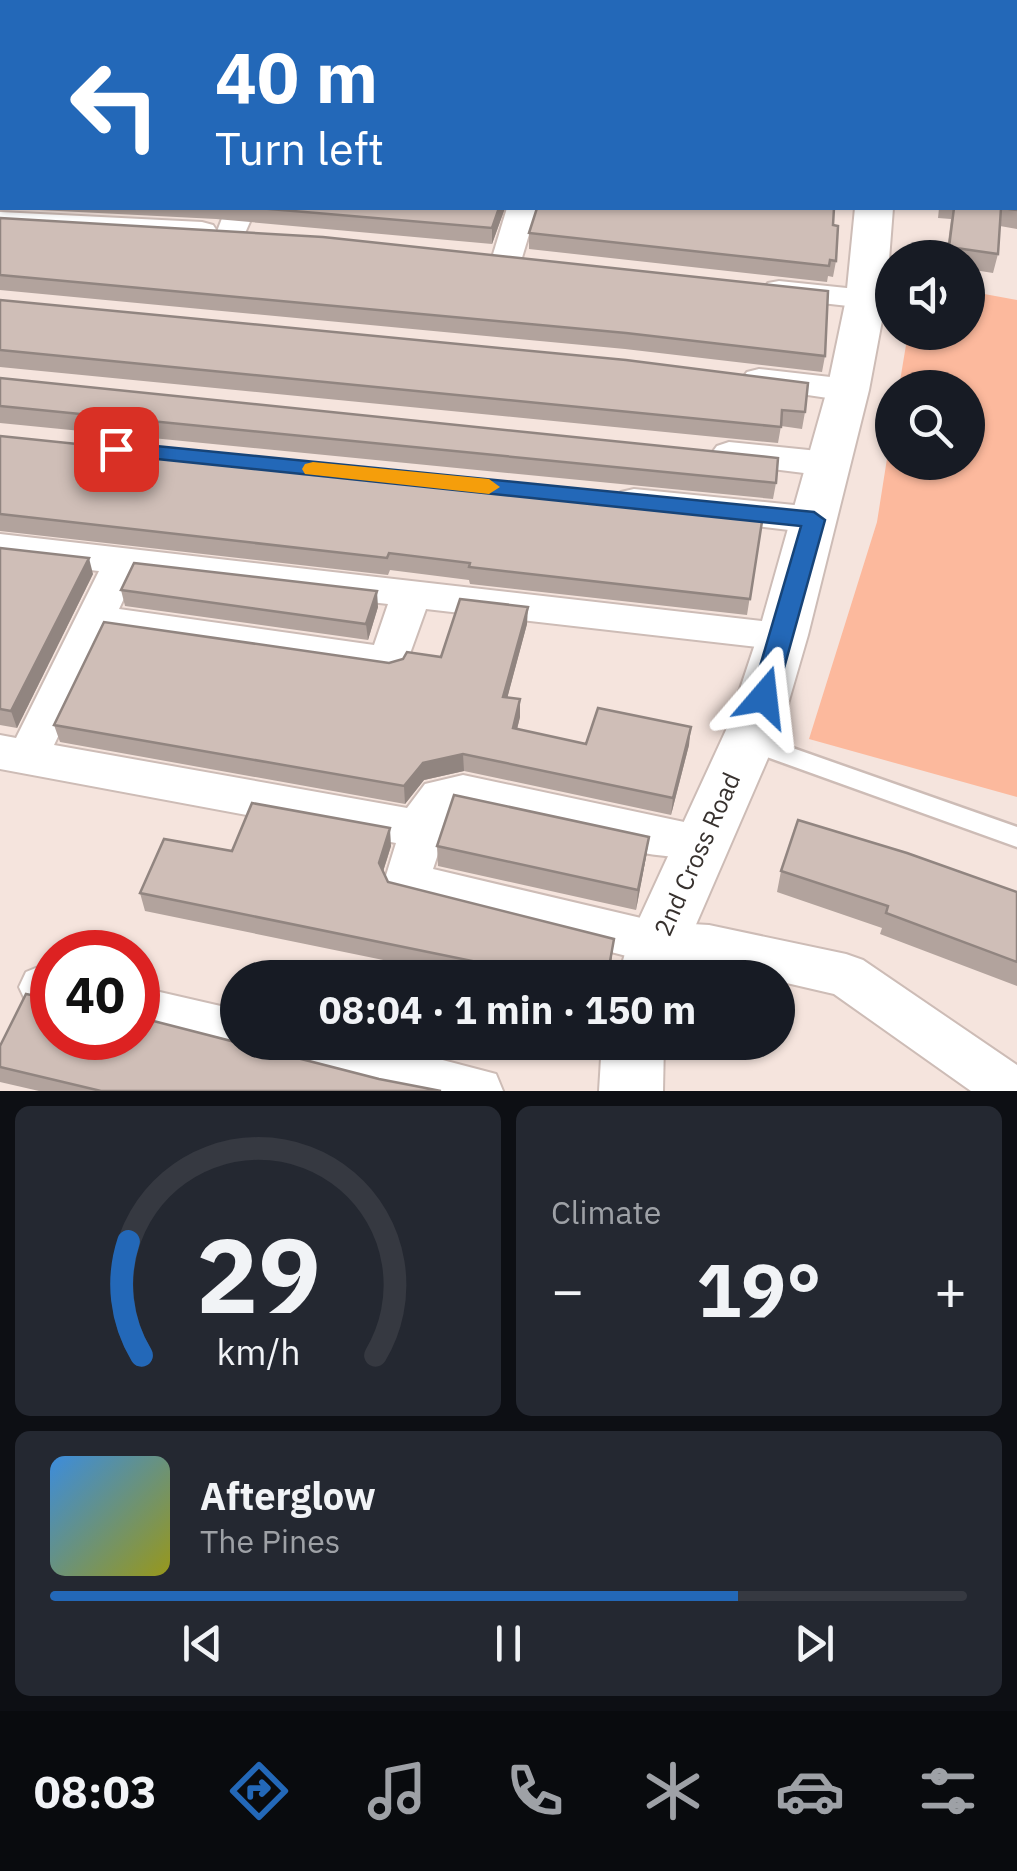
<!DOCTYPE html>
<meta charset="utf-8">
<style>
body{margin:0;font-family:"IBM Plex Sans",sans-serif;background:#242831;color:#f1f3f6;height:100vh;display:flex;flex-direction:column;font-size:38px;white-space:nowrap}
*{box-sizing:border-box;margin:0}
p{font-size:32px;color:#9ea1a6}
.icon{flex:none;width:55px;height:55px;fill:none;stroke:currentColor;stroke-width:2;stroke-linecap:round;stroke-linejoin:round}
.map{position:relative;height:1091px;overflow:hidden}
.drawer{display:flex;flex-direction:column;gap:15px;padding:15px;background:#0d0f14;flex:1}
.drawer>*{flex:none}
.guide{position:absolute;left:0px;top:0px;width:1018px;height:210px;box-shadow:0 2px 8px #0004;background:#2368b8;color:#fff;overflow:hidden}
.controls{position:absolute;left:875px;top:240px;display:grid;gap:20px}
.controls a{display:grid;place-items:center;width:110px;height:110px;border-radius:50%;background:#171b24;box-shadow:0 2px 8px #0004;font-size:50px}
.speed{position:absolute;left:30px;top:930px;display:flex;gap:20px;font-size:50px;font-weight:700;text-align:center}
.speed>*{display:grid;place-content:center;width:130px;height:130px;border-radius:50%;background:#171b24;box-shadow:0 2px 8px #0004;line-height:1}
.speed .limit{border:15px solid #d22;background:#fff;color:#111}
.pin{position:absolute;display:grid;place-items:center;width:85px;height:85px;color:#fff;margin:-42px;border-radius:20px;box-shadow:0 5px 15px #0006}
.me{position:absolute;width:110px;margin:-55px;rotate:17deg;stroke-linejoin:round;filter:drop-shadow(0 0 8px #0008)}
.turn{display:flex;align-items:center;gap:35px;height:210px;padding:0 50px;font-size:45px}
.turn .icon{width:130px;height:130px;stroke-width:2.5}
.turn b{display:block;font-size:70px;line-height:85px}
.big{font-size:75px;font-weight:800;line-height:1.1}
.drawer .card{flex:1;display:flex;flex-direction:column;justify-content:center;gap:15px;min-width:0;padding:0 35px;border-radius:15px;background:#242831}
.drawer .dial{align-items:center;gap:0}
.dial svg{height:260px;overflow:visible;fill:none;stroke:#363941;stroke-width:7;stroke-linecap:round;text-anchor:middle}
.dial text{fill:#f1f3f6;stroke:none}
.song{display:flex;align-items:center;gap:30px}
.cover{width:120px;height:120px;border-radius:15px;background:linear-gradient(135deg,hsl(210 70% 55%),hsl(60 70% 35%))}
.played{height:10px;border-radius:5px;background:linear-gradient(90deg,#2368b8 75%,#363941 75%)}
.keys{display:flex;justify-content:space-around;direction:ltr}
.heat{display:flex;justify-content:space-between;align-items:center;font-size:55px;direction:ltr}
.drawer .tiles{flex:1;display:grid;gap:15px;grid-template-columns:1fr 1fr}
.card:last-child{grid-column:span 2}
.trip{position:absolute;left:220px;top:960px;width:575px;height:100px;border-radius:50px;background:#171b24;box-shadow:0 2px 8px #0004;font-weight:800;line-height:100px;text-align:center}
.tab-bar{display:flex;height:160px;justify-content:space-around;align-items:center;background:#090b0e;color:#9ea1a6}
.tab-bar .icon{width:70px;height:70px}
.tab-bar .selected{color:#2368b8}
.tab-bar b{font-size:45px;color:#f1f3f6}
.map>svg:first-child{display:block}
.green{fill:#fcb99d}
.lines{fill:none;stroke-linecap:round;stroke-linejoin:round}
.service-casing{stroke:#cdbcb6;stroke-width:5}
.minor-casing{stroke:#cdbcb6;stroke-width:4}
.tertiary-casing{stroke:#cdbcb6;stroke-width:4}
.service{fill:#fff;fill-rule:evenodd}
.minor{fill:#fff;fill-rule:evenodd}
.tertiary{fill:#fff;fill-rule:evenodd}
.wall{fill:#b2a39d}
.shaded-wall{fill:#918580}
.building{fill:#cfbeb7;stroke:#918580;stroke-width:2.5}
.route{fill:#2368b8;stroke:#174478;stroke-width:2.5}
.slow{fill:#f59e0b}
.labels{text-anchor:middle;stroke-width:8;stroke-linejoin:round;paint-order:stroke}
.street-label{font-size:25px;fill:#37312e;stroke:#fff}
</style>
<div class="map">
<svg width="1017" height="1091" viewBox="0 0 1017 1091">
<rect width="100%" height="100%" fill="#f5e4dd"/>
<polygon class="green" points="968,291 1017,300 1017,797 809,739 877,522 892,427 892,462 968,462 968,388 899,387 908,333 968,332"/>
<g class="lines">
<g class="service-casing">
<g id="service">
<rect x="1015" y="110" width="2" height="8"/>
<polygon points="750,733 1017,827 1017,847 742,748 739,742 742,736"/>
</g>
</g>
<g class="minor-casing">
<g id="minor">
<polygon points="226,208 256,208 242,240 220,240 216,234"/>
<polygon points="507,208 537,208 521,261 517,267 495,267 491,261"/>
<polygon points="0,212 202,222 213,225 217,231 213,237 202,240 0,230"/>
<polygon points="779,281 866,290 877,292 882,299 877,306 866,308 768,297 763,290 768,283"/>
<polygon points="759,369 848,379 860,383 865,390 860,397 848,401 747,386 742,379 747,372"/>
<polygon points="729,442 828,452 841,456 846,464 841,472 828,476 717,462 711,454 717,446"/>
<polygon points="634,489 814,507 827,511 832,520 827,529 814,533 621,510 616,501 621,492"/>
<path d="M0,534l797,91 6,10 -6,10 -14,5 -357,-41 -23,64 -14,4 -283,-41 -52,109 353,63 18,-24 38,-9 254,54 6,13 -6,13c-45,15 -201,-32 -254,-44l-11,1 -19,57 225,53 51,3 137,29 17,6 154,105v26h-46l-137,-97 -56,-13v-3l-120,-14 -267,-68 -7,-14 12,-39 -396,-74v-34l16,3 83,-167 -99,-11zM135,575l253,29 -14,41 -255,-36z"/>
<polygon points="43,965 52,968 52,1011 26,1002 19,987 26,972"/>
<polygon points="138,987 238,1010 238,1042 374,1042 496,1074 503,1091 382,1091 258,1058 255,1049 238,1056 138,1031"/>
</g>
</g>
<g class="tertiary-casing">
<g id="tertiary">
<polygon points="817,0 847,0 848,2 818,2"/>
<polygon points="855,208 893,208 886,299 869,390 808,635 781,728 688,943 679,978 618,978 628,943 727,728 758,635 827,390 846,299"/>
<polygon points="602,1042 664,1042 663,1091 599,1091"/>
</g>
</g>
<use href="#service" class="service"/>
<use href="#minor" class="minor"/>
<use href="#tertiary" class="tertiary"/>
</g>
<g class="wall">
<polygon points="0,0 123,0 122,2 2,2 2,208 505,208 492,244 216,219 0,208 0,114 2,109 0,108"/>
<polygon points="1017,164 1017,229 1000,226 998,254 993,273 968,269 968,258 946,258 951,219 938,218 939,208 1015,208"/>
<polygon points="0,218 825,356 822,372 625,349 0,290"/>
<polygon points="833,225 836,261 833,277 828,276 827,282 529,249 529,233"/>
<polygon points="0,300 805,412 802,429 781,426 778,443 0,367"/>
<polygon points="0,378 776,483 773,499 0,423"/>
<polygon points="0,436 763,515 747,615 470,584 469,580 390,570 388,575 0,531"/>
<polygon points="0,548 93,574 17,728 0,725"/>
<polygon points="121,590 378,607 368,640 125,606"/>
<polygon points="527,624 507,698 520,717 517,729 586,744 689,745 671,815 464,771 424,780 405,804 60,742 54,725 389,663 403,659 441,657"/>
<polygon points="649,837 646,857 636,910 438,866 437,846"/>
<polygon points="391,846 383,872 388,882 614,939 609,978 471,978 145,911 140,893 232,851"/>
<polygon points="781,871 1017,892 1017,986 880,934 882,928 777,892"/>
<polygon points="0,1046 379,1079 441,1091 39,1091 0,1082"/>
</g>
<g class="shaded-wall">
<polygon points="499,208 505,208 492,244 492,228"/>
<polygon points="89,558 93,574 17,728 11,711"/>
<polygon points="377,591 378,607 368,640 366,624"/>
<polygon points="528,607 527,624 503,714 503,697"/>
<polygon points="520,699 520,717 513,745 513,728"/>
<polygon points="691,727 689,745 671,815 673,798"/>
<polygon points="463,754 464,771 424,780 405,804 404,786 423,763"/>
<polygon points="390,828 391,846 380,881 379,863"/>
<polygon points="649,837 646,857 636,910 638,890"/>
<polygon points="614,939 609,978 607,978"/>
</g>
<g class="building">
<polygon points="0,0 117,0 117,2 2,2 2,193 0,193 0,114 2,112 2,95 0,94"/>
<polygon points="1015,164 1017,164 1017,210 1002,208 1015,208"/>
<polygon points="258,208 499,208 492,228"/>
<polygon points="537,208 834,208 833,225 838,226 836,261 830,260 829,266 529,233"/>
<polygon points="954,208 1001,208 998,254 949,247"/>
<polygon points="0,218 323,237 828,291 825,356 626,333 0,275"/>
<polygon points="0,300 626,360 808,383 805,412 782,410 781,427 0,350"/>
<polygon points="0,378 778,458 776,483 0,406"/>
<polygon points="0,436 763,515 750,599 469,567 470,563 389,553 387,558 0,514"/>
<polygon points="0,548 89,558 11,711 0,709"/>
<polygon points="134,563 377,591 366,624 121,590"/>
<polygon points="460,599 528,607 503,697 520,699 513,728 586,744 598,708 691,727 673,798 463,754 423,763 404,786 54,725 104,622 389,663 403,659 407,652 441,657"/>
<polygon points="454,795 649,837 638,890 437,846"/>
<polygon points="252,803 390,828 379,863 388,882 614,939 607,978 555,978 140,893 164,839 232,851"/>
<polygon points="798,820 907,853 1017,892 1017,962 886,913 888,906 781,871"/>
<polygon points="26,994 52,999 52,1038 138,1038 138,1017 379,1079 441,1091 101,1091 0,1067 0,1046"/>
</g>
<polygon class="route" points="116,442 814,512 825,520 776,697 773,703 755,703 751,697 801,526 109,454 106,449"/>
<polygon class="slow" points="313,462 489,479 500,487 489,494 305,474 302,469 305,464"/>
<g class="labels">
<g class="street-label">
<text transform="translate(697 854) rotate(-66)" y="9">2nd Cross Road</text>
</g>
</g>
</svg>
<div class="controls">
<a><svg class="icon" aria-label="sound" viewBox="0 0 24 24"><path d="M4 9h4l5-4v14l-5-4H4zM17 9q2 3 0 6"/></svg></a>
<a><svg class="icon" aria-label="search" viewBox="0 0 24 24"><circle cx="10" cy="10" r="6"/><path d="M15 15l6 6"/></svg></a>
</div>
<div class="speed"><div class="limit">40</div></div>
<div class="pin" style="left:116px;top:449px;background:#d93025"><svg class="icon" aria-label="arrive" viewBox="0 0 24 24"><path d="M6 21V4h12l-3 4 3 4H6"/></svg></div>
<svg class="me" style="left:764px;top:697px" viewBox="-20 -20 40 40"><path d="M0-17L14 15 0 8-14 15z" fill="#2368b8" stroke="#fff" stroke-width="4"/></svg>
<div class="trip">08:04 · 1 min · 150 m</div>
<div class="guide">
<div class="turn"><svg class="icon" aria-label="left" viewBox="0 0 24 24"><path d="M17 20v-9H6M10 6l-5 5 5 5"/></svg><div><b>40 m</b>Turn left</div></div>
</div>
</div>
<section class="drawer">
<div class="tiles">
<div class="card dial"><svg viewBox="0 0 100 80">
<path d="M14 69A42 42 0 1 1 86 69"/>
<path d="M14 69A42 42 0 0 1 10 34" stroke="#2368b8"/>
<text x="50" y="56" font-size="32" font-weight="700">29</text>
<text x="50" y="72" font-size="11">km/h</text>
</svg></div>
<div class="card"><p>Climate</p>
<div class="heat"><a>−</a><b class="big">19°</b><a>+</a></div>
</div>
<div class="card">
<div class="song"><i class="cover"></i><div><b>Afterglow</b><p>The Pines</p></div></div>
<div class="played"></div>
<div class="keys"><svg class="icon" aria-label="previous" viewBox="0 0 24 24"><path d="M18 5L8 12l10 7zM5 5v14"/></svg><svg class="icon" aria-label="pause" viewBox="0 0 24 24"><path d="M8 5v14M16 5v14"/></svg><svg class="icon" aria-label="next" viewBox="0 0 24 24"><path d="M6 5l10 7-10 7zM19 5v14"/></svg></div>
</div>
</div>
</section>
<nav class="tab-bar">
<b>08:03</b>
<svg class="icon selected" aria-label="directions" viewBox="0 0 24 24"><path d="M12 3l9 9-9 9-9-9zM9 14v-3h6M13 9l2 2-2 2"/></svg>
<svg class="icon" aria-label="music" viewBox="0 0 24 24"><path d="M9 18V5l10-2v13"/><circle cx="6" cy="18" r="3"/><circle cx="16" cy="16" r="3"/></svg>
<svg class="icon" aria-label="phone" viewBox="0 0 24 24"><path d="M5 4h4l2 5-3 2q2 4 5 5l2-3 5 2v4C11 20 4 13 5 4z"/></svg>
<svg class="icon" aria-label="climate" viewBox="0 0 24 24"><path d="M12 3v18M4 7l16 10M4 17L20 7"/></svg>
<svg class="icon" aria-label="car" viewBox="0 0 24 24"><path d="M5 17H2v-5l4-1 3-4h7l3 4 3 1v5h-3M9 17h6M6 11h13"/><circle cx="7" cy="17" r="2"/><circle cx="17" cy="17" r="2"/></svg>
<svg class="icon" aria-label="filters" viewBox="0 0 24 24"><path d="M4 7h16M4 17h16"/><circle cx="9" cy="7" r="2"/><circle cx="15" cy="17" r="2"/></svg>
</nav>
